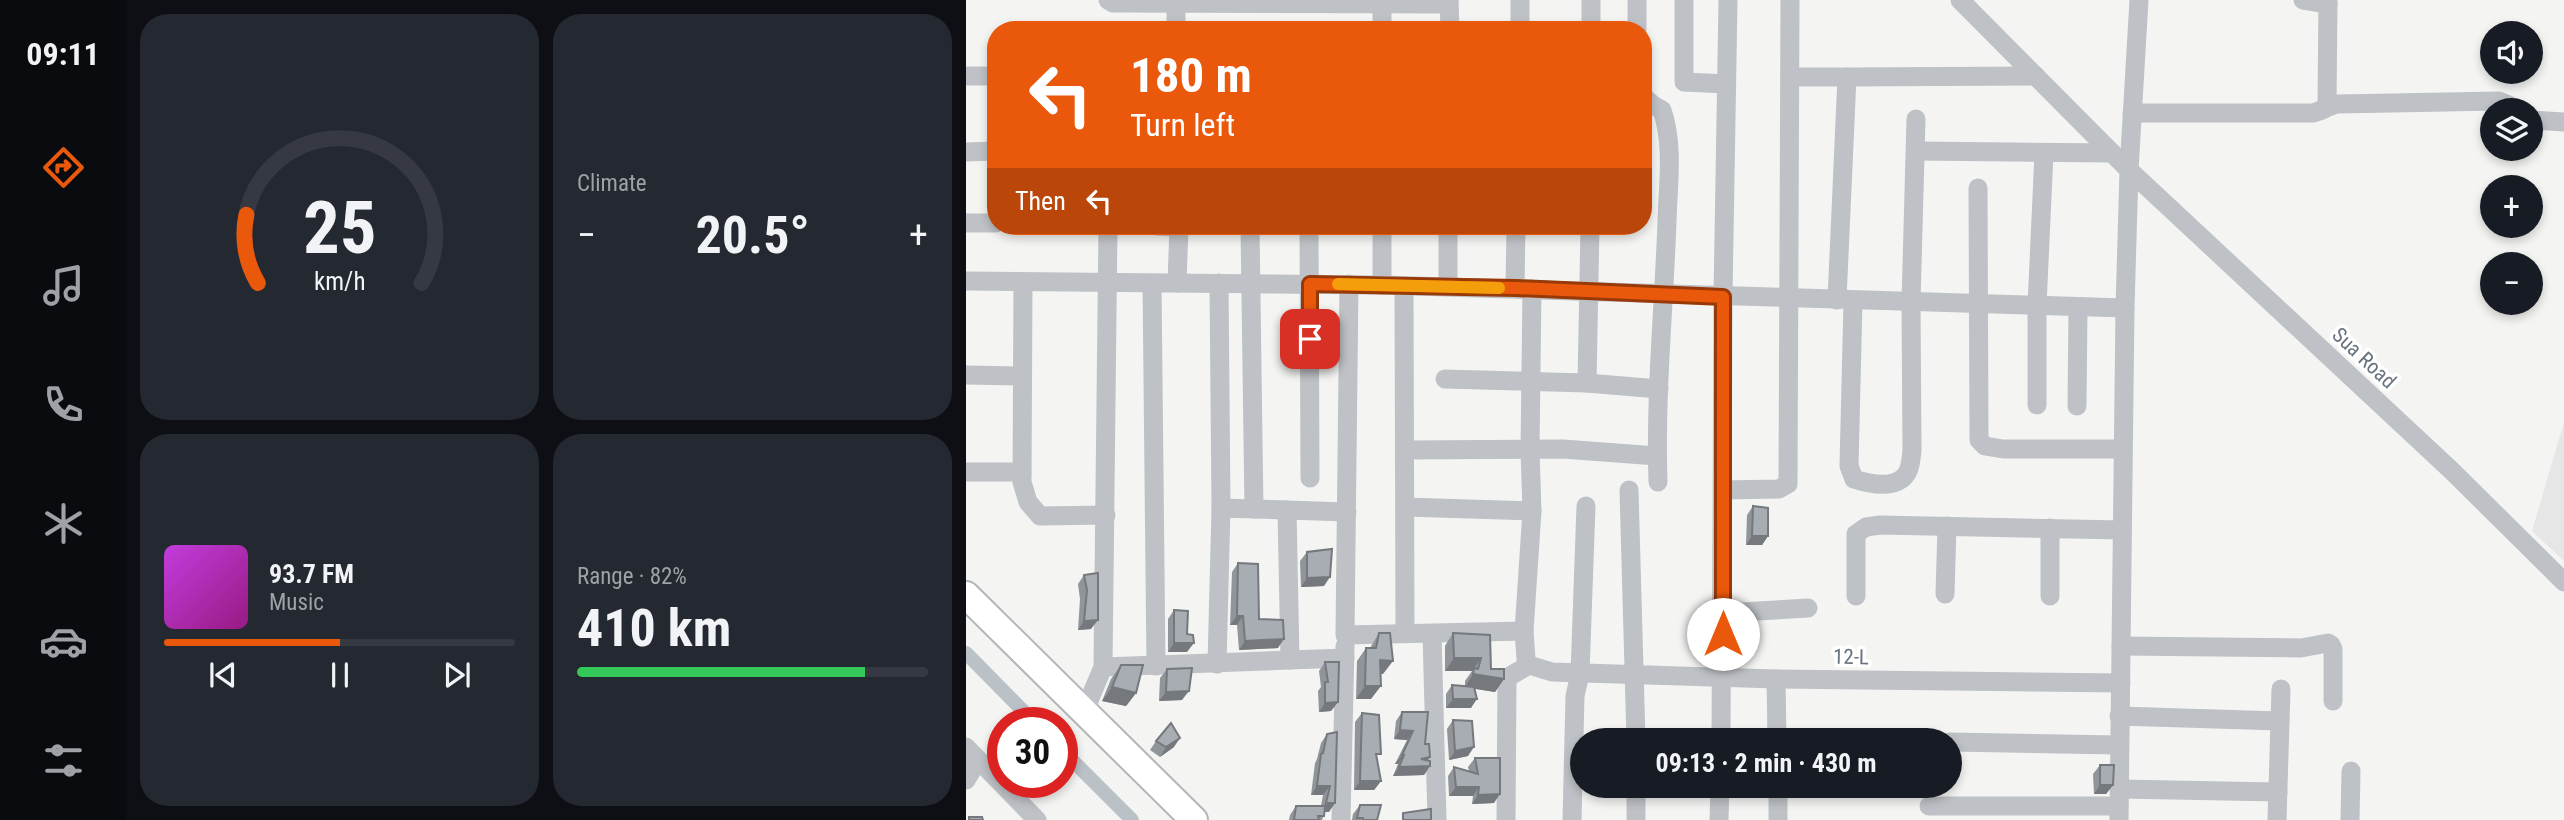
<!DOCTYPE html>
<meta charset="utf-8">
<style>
body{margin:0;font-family:"Roboto Condensed",sans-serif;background:#242831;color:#f1f3f6;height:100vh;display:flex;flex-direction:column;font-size:26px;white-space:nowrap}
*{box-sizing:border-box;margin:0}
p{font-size:23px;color:#9ea1a6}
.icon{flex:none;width:38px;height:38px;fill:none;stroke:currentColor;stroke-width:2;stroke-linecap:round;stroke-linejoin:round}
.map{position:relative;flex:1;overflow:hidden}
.sheet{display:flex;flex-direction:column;gap:14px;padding:14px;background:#0d0f14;width:840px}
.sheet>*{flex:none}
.hud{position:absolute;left:21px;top:21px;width:665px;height:214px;border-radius:28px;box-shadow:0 4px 10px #0003;background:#ea580c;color:#fff;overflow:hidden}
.buttons{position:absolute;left:1514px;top:21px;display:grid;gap:14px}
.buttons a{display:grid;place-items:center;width:63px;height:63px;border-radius:50%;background:#171b24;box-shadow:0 4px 10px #0003;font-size:35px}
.speed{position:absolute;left:21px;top:707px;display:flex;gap:14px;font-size:35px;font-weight:700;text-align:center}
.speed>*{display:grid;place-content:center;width:91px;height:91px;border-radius:50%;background:#171b24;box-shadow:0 4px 10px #0003;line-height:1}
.speed .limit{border:10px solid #d22;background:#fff;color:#111}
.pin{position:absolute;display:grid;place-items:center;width:60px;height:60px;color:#fff;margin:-30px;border-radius:14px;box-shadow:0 4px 10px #0006}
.me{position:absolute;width:77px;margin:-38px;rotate:0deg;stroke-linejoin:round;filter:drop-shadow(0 0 5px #0008)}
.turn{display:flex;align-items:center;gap:24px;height:147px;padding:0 28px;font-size:32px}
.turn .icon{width:91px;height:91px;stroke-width:2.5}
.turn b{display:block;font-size:49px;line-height:60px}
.then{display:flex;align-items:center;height:66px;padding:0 28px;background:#0003;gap:14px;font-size:26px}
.big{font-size:52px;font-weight:700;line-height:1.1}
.sheet .widget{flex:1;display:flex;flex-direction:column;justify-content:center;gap:10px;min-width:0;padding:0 24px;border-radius:28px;background:#242831}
.sheet .dial{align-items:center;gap:0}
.dial svg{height:182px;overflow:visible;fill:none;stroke:#363941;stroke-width:7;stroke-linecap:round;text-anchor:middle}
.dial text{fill:#f1f3f6;stroke:none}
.song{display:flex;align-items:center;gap:21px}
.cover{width:84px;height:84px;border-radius:10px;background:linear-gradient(135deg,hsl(290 70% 55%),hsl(310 70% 35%))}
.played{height:7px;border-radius:4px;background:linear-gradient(90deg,#ea580c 50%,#363941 50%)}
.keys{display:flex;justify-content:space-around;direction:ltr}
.heat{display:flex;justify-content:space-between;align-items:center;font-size:38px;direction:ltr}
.charge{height:10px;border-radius:5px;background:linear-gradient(90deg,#34c759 82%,#363941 0)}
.sheet .tiles{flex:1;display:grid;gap:14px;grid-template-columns:repeat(2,1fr)}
.trip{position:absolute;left:604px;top:728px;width:392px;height:70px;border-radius:35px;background:#171b24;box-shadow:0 4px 10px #0003;font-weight:700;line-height:70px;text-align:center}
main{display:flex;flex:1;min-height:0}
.tab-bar{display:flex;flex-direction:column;width:126px;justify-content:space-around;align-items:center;background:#090b0e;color:#9ea1a6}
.tab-bar .icon{width:49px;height:49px}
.tab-bar .current{color:#ea580c}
.tab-bar b{font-size:32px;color:#f1f3f6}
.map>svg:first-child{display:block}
.built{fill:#e5e6e5}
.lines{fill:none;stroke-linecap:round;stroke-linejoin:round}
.canal{stroke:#bac1c7;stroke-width:14}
.highway-casing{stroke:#b3b6b9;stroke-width:30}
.minor{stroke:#bec1c5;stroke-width:19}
.highway{stroke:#fff;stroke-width:26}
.wall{fill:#90959a}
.shaded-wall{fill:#75797d}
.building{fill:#a7adb3;stroke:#75797d;stroke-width:2}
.route-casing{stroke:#983908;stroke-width:18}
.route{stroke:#ea580c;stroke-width:12}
.slow{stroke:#f59e0b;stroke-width:12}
.labels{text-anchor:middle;stroke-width:7;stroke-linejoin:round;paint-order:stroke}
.street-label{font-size:21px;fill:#67737f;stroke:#fff}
</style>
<main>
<nav class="tab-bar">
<b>09:11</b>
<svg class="icon current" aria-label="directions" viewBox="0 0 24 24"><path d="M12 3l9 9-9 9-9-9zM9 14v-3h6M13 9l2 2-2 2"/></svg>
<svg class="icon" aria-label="music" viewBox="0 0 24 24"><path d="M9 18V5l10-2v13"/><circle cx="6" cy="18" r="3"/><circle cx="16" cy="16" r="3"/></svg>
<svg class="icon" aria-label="phone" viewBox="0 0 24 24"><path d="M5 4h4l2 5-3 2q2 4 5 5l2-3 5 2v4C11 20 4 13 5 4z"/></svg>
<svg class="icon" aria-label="climate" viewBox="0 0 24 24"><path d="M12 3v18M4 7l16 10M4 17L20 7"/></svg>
<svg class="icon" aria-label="car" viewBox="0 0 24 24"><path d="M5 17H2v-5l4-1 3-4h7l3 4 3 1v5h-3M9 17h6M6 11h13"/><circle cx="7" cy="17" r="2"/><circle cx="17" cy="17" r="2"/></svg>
<svg class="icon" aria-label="filters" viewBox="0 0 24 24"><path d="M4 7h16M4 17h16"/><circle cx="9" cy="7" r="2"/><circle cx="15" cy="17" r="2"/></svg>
</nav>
<section class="sheet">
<div class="tiles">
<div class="widget dial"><svg viewBox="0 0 100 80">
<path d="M14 69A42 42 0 1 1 86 69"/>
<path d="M14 69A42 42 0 0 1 9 39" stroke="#ea580c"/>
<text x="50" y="56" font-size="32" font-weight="700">25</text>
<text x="50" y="72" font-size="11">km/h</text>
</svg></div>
<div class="widget"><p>Climate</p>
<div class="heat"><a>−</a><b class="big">20.5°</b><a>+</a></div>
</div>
<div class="widget">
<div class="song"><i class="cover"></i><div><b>93.7 FM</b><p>Music</p></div></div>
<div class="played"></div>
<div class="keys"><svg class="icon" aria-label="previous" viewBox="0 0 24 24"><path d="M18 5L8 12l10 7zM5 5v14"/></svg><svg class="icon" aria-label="pause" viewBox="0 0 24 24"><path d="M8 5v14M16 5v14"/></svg><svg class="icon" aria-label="next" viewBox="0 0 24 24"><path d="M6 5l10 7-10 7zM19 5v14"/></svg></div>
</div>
<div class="widget"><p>Range · 82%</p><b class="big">410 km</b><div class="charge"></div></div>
</div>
</section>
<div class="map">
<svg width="1598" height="820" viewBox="0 0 1598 820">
<rect width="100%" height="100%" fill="#f4f5f2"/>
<polygon class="built" points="1598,422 1598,561 1566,531"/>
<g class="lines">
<g class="canal">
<polyline points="0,653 69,723"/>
<polyline points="96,750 166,820"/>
</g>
<g class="highway-casing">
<polyline id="highway" points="0,595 228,820"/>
</g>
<g class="minor">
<polyline points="142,0 147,3 483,4"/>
<polyline points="483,0 484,30"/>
<polyline points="718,0 718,82 760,84"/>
<polyline points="994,0 1163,170 1486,471 1598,582"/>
<polyline points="1337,0 1362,4"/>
<polyline points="416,2 416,30"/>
<polyline points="210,30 210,3"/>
<polyline points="554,30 554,0"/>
<polyline points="625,30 625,0"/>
<polyline points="671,30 671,0"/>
<polyline points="0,76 30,76"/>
<polyline points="824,77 881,77 871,300"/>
<polyline points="881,77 1070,76"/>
<path d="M677,96l10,9 9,5c12,35 6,75 5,111 -3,87 -12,174 -9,261"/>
<polyline points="1361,106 1362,0"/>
<path d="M1166,113h181c9,-2 15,-7 25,-9l161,-3 10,4 4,5"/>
<polyline points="1564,120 1598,122"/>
<polyline points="950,151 1146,153"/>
<polyline points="0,152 30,151"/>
<polyline points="1012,188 1013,440 1019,446 1037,449 1157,449"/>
<polyline points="0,223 30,223"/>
<polyline points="191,226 213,227"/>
<polyline points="284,226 288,509"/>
<polyline points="343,226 344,478"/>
<polyline points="0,281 416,285 1159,308"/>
<polyline points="57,282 56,482 62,502 74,516 140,515"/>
<polyline points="186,283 190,666"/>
<polyline points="211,283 213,226"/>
<polyline points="253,283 255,508"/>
<polyline points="383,284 379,635 558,631 566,511 564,450 566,289"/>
<polyline points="416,285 416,226"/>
<polyline points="438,286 439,633"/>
<polyline points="482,286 482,226"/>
<polyline points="549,288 550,226"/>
<path d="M887,301l-4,165 5,13c15,5 43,11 53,-6 4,-6 4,-15 5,-23l-1,-148 5,-183"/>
<polyline points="0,375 56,376"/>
<polyline points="479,379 621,383 693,389"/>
<polyline points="621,383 624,226"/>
<polyline points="1071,405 1071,306 1078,153"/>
<polyline points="1111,406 1112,307"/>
<polyline points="440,450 597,449 691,456"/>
<polyline points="0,472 56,472"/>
<polyline points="663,490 670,740"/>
<polyline points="757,490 813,489 822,484 824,0"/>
<polyline points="439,507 566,511"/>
<polyline points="321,510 381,512"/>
<polyline points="1084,528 1084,596"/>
<polyline points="979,594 981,526"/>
<polyline points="890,596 890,534 900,527 914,525 1156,530"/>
<polyline points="757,613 842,608"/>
<polyline points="558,631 560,659 563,665 586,672 810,679 1155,683"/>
<polyline points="466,634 471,820"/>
<polyline points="1155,646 1335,648 1362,643 1365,645 1367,649 1367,701"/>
<polyline points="251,664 255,508 321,510 324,660"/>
<polyline points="137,667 379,658"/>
<polyline points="810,679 811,740"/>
<polyline points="119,710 137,667 142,226"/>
<polyline points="1153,716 1314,721"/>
<polyline points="755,740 757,297 762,0"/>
<polyline points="984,742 1152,745"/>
<polyline points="0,747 71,820"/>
<polyline points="0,780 12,760"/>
<polyline points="670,786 670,820"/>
<polyline points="812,786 812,820"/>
<polyline points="1153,789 1312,792"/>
<polyline points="963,806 1153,806"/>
<polyline points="375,820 379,646"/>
<polyline points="540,820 541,682 544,676 563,665"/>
<polyline points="606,820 609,696 614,674 620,506"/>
<polyline points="753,820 754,786"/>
<polyline points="1153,820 1159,308 1163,170 1173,0"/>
<polyline points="1311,820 1315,689"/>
<polyline points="1384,820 1385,771"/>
</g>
<use href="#highway" class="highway"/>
</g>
<g class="wall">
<polygon points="787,506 802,536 796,545 780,545 781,515"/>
<polygon points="341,552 358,586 335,587 334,561"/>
<polygon points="272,563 293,619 312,648 273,650 271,625 264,625 266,572"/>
<polygon points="132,573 125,629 112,630 114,599 112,584 118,575"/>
<polygon points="208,610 221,634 221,652 202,652 202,619"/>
<polygon points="413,633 417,674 414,674 405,699 390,699 391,661 400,648 404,648"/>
<polygon points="487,633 538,679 529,692 509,689 505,708 480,708 480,694 486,685 499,686 499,681 506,671 479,671 479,646"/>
<polygon points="359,662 372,702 365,711 353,712 352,691 355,687 353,671"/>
<polygon points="155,665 170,693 160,706 136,701 145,679"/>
<polygon points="201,669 216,700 193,701 194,678"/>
<polygon points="436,712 459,744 464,757 461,760 464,766 458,775 427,776 432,764 429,764 441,740 428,739 430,721"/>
<polygon points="396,713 411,760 415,781 408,790 388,790 389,722"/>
<polygon points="487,720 502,756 483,760 481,729"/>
<polygon points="371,732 363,812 359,812 356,820 323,820 324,815 330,806 355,806 357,795 345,795 349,763 351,759 355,743 361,734"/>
<polygon points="190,741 208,747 194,757 184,750"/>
<polygon points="509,758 528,803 506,804 507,796 483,796 482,776 488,767 503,771 502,767"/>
<polygon points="1134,765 1147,785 1140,794 1128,794 1127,774"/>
<polygon points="394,805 411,820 386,820 387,814"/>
</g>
<g class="shaded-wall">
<polygon points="786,536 802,536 796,545 780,545"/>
<polygon points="364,577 358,586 335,587 341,578"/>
<polygon points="271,616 277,616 271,625 264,625"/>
<polygon points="132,620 125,629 112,630 118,621"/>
<polygon points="318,639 312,648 273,650 279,641"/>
<polygon points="208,643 228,643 221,652 202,652"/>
<polygon points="488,658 515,658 506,671 479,671"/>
<polygon points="414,660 427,661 417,674 404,674"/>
<polygon points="507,674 538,679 529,692 499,687"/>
<polygon points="399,686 415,686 405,699 390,699"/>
<polygon points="146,687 170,693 160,706 136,701"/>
<polygon points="223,691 216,700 193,701 200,692"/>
<polygon points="487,699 511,699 505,708 480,708"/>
<polygon points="372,702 365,711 353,712 359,703"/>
<polygon points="434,730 447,731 441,740 428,739"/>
<polygon points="214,738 208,747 194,757 200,747"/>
<polygon points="508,747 502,756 483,760 489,751"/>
<polygon points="436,755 438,755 432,764 429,764"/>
<polygon points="464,757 457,766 464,766 458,775 427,776 433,767 455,759"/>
<polygon points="394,781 415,781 408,790 388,790"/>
<polygon points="1134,785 1147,785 1140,794 1128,794"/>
<polygon points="351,786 364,786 357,795 345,795"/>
<polygon points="490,787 513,787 507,796 483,796"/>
<polygon points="534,794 528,803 506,804 512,795"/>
<polygon points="360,803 369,803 363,812 354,812"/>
</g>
<g class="building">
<polygon points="787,506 802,508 802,536 786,536"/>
<polygon points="366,549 364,577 341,578 341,552"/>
<polygon points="272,563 292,564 293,619 317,620 318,639 279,641 277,616 271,616"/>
<polygon points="132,573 132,620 118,621 121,590 118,575"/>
<polygon points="208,610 222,611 221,634 227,635 228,643 208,643"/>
<polygon points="413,633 424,633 427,661 414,660 415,686 399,686 400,648 410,648"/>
<polygon points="487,633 524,635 525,669 538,669 538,679 507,674 508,668 512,669 515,658 488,658"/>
<polygon points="359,662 373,662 372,702 359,703 359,682 362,682"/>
<polygon points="155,665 177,665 170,693 146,687"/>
<polygon points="226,668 223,691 200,692 201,669"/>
<polygon points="486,685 508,687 511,699 487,699"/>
<polygon points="436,712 462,712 459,744 463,744 464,757 455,759 464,761 464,766 433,767 438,755 436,755 447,731 434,730"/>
<polygon points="396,713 413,715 415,754 410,754 415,781 394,781"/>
<polygon points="487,720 506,721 508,747 489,751"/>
<polygon points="205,723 214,738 200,747 190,741"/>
<polygon points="371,732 369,803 360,803 364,786 351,786 355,754 357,753 361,734"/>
<polygon points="509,758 534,758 534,794 512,795 513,787 490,787 488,767 512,774"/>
<polygon points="1134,765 1148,765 1147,785 1134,785"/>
<polygon points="394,805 415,805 411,820 397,820 397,818 391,818"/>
<polygon points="330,806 359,806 358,816 352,816 353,820 328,820"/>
<polygon points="465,809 465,820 437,820 437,813"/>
<polygon points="3,817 16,817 17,820 3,820"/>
</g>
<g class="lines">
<g class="route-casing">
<polyline id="route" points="344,339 344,284 550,288 757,297 757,634"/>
</g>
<use href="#route" class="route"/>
<polyline class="slow" points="372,284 533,288"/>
</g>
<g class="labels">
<g class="street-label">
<text transform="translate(1398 358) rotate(43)" y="7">Sua Road</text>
<text transform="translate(885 657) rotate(1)" y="7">12-L</text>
</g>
</g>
</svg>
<div class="buttons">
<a><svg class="icon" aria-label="sound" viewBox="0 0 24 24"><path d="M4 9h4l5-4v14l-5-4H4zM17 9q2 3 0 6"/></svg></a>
<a><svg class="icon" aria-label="layers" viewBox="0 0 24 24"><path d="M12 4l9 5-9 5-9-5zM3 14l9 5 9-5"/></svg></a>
<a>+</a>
<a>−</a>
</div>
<div class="speed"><div class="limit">30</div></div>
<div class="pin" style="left:344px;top:339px;background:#d93025"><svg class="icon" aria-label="arrive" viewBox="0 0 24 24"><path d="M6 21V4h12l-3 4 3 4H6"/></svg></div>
<svg class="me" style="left:757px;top:634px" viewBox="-20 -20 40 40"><circle r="19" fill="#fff"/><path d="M0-13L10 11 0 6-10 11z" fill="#ea580c"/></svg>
<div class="trip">09:13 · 2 min · 430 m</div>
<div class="hud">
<div class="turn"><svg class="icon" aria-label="left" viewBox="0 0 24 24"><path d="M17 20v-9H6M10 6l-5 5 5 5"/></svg><div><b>180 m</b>Turn left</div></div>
<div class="then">Then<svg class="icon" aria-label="left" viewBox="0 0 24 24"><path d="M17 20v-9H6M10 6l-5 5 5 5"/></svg></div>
</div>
</div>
</main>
